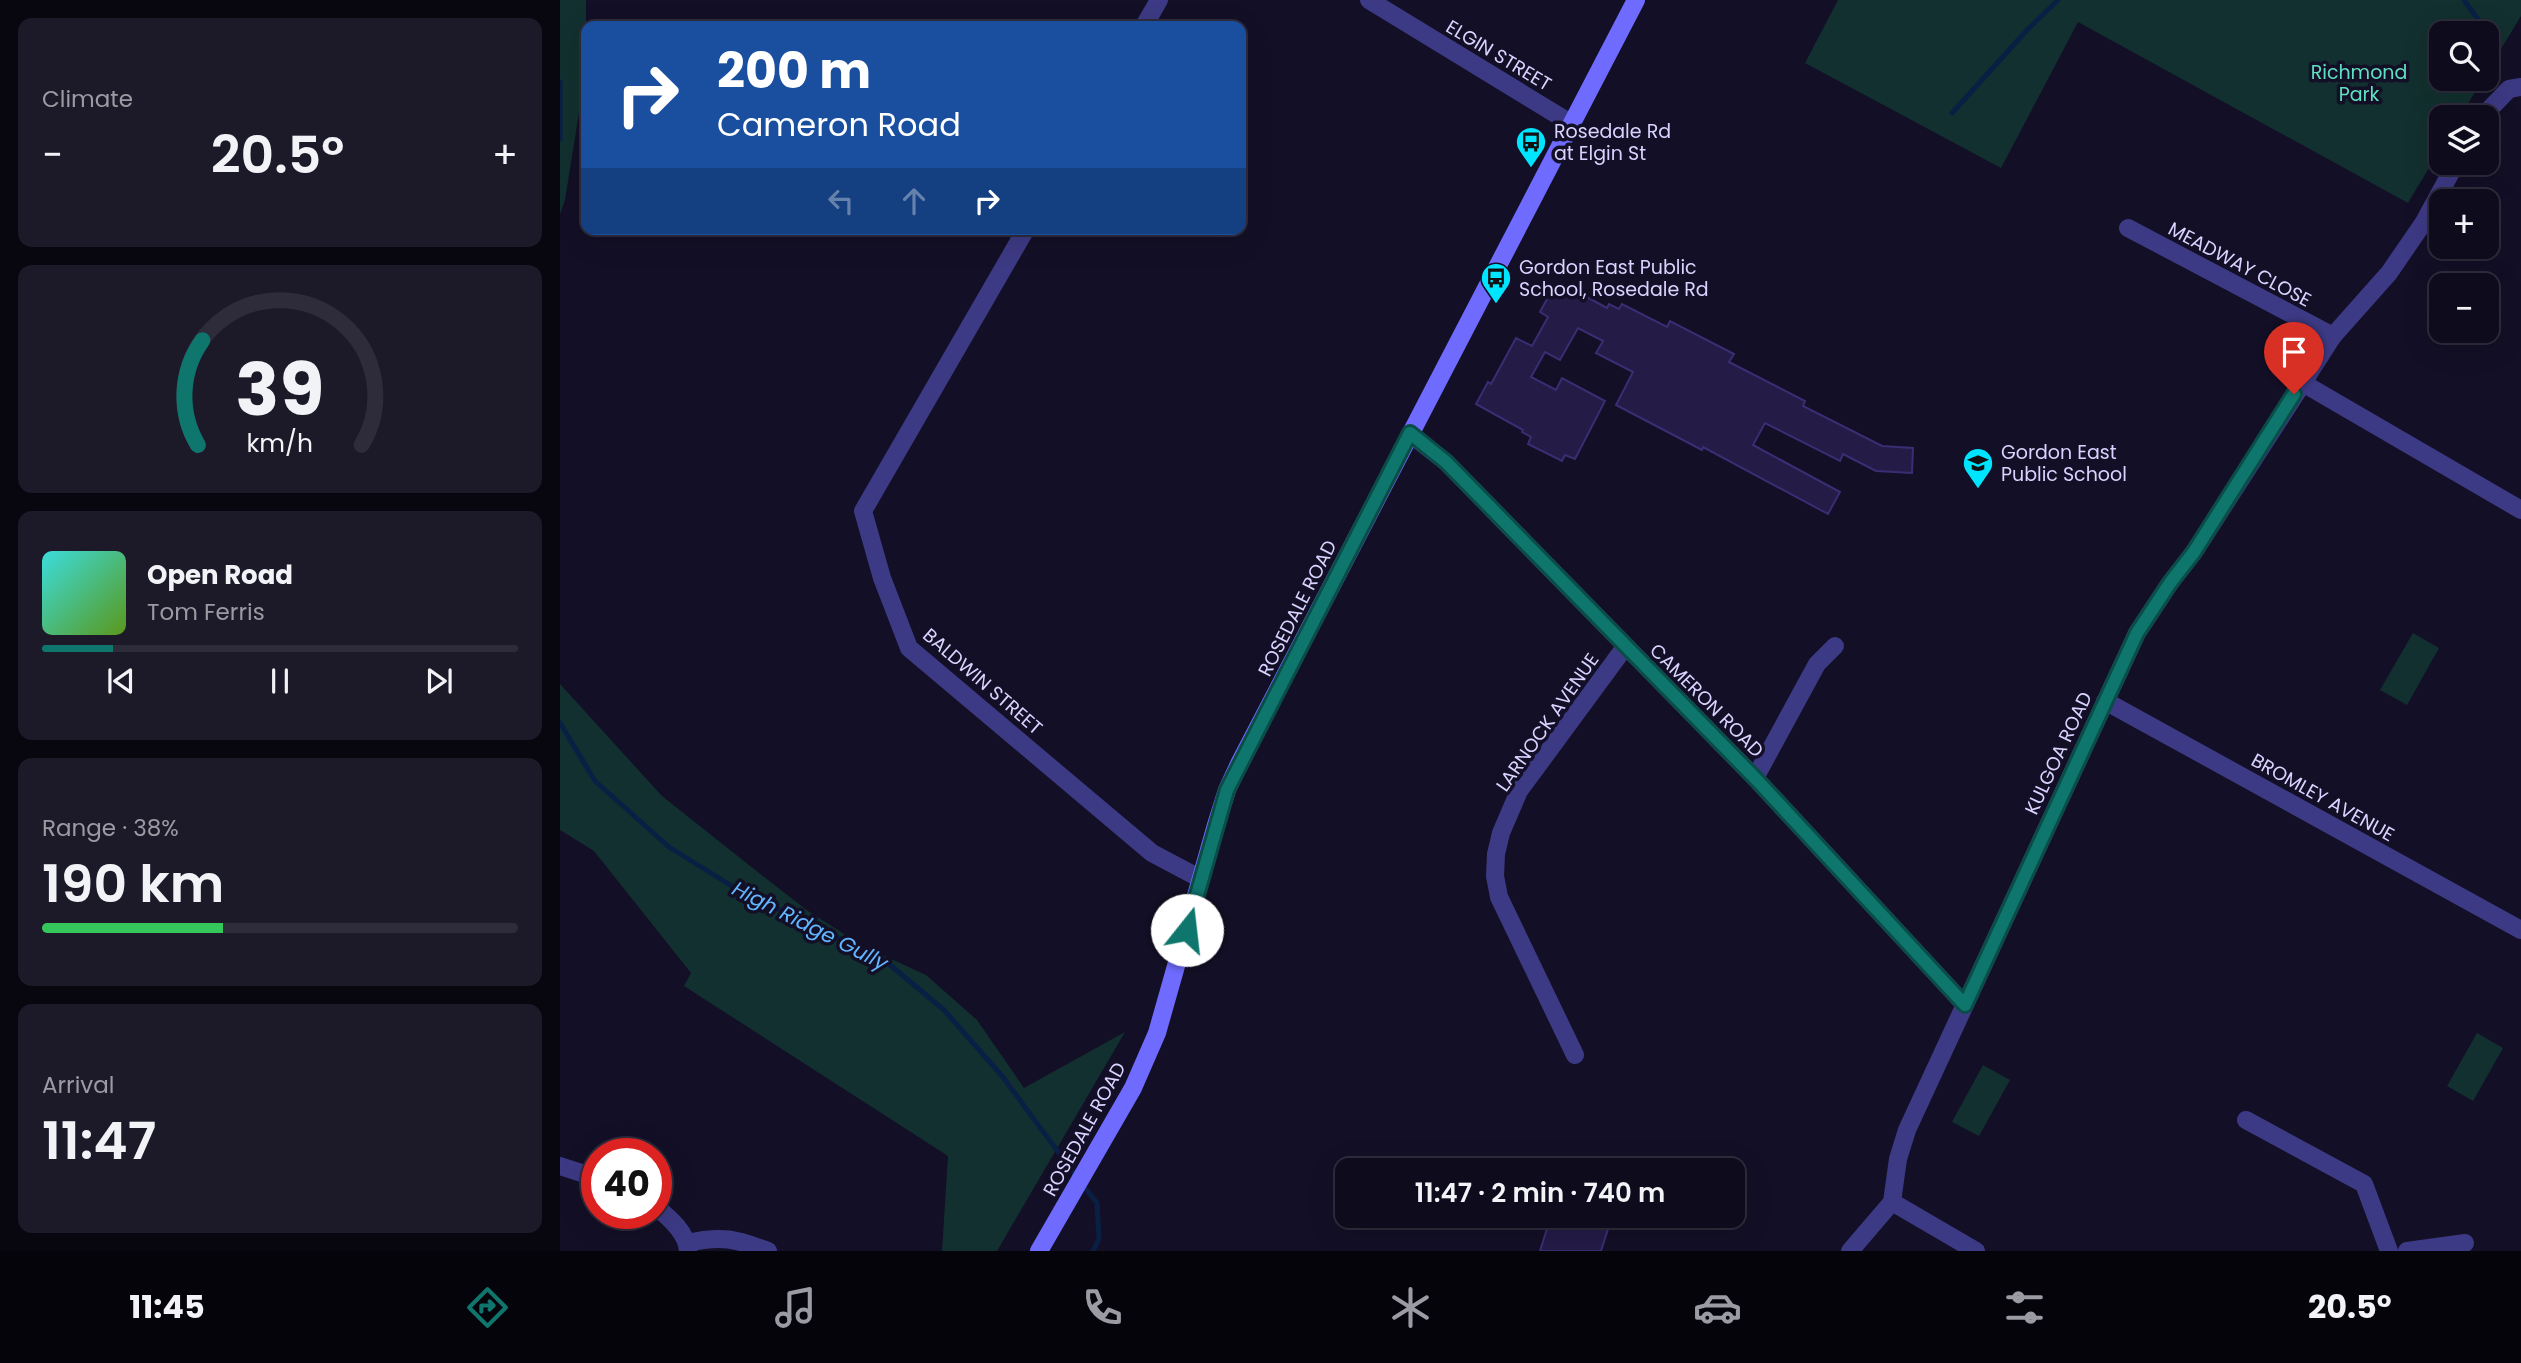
<!DOCTYPE html>
<meta charset="utf-8">
<style>
body{margin:0;font-family:Poppins,sans-serif;background:#1c1929;color:#f1f3f6;height:100vh;display:flex;flex-direction:column;font-size:26px;white-space:nowrap}
*{box-sizing:border-box;margin:0}
p{font-size:23px;color:#9b9ba3}
.icon{flex:none;width:38px;height:38px;fill:none;stroke:currentColor;stroke-width:2;stroke-linecap:round;stroke-linejoin:round}
.map{position:relative;flex:1;overflow:hidden}
.drawer{display:flex;flex-direction:column;gap:18px;padding:18px;background:#08060f;width:560px}
.drawer>*{flex:none}
.guide{position:absolute;left:21px;top:21px;width:665px;height:214px;border-radius:14px;box-shadow:0 7px 28px #0002,0 0 0 2px #2e2b3b;background:#1a4fa0;color:#fff;overflow:hidden}
.tools{position:absolute;left:1869px;top:21px;display:grid;gap:14px}
.tools a{display:grid;place-items:center;width:70px;height:70px;border-radius:14px;background:#0e0b1c;box-shadow:0 7px 28px #0002,0 0 0 2px #2e2b3b;font-size:35px}
.speed{position:absolute;left:21px;top:1138px;display:flex;gap:14px;font-size:35px;font-weight:700;text-align:center}
.speed>*{display:grid;place-content:center;width:91px;height:91px;border-radius:50%;background:#0e0b1c;box-shadow:0 7px 28px #0002,0 0 0 2px #2e2b3b;line-height:1}
.speed .limit{border:10px solid #d22;background:#fff;color:#111}
.pin{position:absolute;display:grid;place-items:center;width:60px;height:60px;color:#fff;margin:-72px -30px;border-radius:50% 50% 50% 0;rotate:-45deg;box-shadow:0 0 7px #0007}
.pin .icon{rotate:45deg}
.me{position:absolute;width:77px;margin:-38px;rotate:16deg;stroke-linejoin:round;filter:drop-shadow(0 0 5px #0008)}
.turn{display:flex;align-items:center;gap:24px;height:147px;padding:0 21px;font-size:32px}
.turn .icon{width:91px;height:91px;stroke-width:2.5}
.turn b{display:block;font-size:49px;line-height:60px}
.lanes{display:flex;align-items:center;height:66px;padding:0 21px;background:#0003;justify-content:center;gap:35px;direction:ltr}
.lanes .off{opacity:.35}
.big{font-size:52px;font-weight:600;line-height:1.1}
.drawer .tile{flex:1;display:flex;flex-direction:column;justify-content:center;gap:10px;min-width:0;padding:0 24px;border-radius:14px;background:#1c1929}
.drawer .dial{align-items:center;gap:0}
.dial svg{height:182px;overflow:visible;fill:none;stroke:#2e2b3b;stroke-width:7;stroke-linecap:round;text-anchor:middle}
.dial text{fill:#f1f3f6;stroke:none}
.song{display:flex;align-items:center;gap:21px}
.cover{width:84px;height:84px;border-radius:10px;background:linear-gradient(135deg,hsl(180 70% 55%),hsl(90 70% 35%))}
.played{height:7px;border-radius:4px;background:linear-gradient(90deg,#0f766e 15%,#2e2b3b 15%)}
.keys{display:flex;justify-content:space-around;direction:ltr}
.heat{display:flex;justify-content:space-between;align-items:center;font-size:38px;direction:ltr}
.charge{height:10px;border-radius:5px;background:linear-gradient(90deg,#34c759 38%,#2e2b3b 0)}
.trip{position:absolute;left:775px;top:1158px;width:410px;height:70px;border-radius:14px;background:#0e0b1c;box-shadow:0 7px 28px #0002,0 0 0 2px #2e2b3b;font-weight:600;line-height:70px;text-align:center}
.menu{display:flex;height:112px;justify-content:space-around;align-items:center;background:#06040b;color:#9b9ba3}
.menu .icon{width:49px;height:49px}
.menu .on{color:#0f766e}
.menu b{font-size:32px;color:#f1f3f6}
main{display:flex;flex:1;min-height:0}
.map>svg:first-child{display:block}
.green{fill:#12302f}
.lines{fill:none;stroke-linecap:round;stroke-linejoin:round}
.stream{stroke:#0a1f44;stroke-width:5}
.building{fill:#241b47;stroke:#3b2d73;stroke-width:2}
.street{stroke:#3d3a85;stroke-width:18}
.secondary{stroke:#6f6bff;stroke-width:18}
.route-casing{stroke:#0a4d48;stroke-width:18}
.route{stroke:#0f766e;stroke-width:12}
.labels{text-anchor:middle;stroke-width:7;stroke-linejoin:round;paint-order:stroke}
.street-label{font-size:19px;fill:#d9d4ff;stroke:#130f26}
.park-label{font-size:19px;fill:#5fe0c0;stroke:#130f26}
.poi-label{font-size:19px;fill:#d9d4ff;stroke:#130f26;text-anchor:start}
.water-label{font-size:21px;font-style:italic;fill:#62b6ff;stroke:#130f26}
</style>
<main>
<section class="drawer">
<div class="tile"><p>Climate</p>
<div class="heat"><a>−</a><b class="big">20.5°</b><a>+</a></div>
</div>
<div class="tile dial"><svg viewBox="0 0 100 80">
<path d="M14 69A42 42 0 1 1 86 69"/>
<path d="M14 69A42 42 0 0 1 16 23" stroke="#0f766e"/>
<text x="50" y="56" font-size="32" font-weight="700">39</text>
<text x="50" y="72" font-size="11">km/h</text>
</svg></div>
<div class="tile">
<div class="song"><i class="cover"></i><div><b>Open Road</b><p>Tom Ferris</p></div></div>
<div class="played"></div>
<div class="keys"><svg class="icon" aria-label="previous" viewBox="0 0 24 24"><path d="M18 5L8 12l10 7zM5 5v14"/></svg><svg class="icon" aria-label="pause" viewBox="0 0 24 24"><path d="M8 5v14M16 5v14"/></svg><svg class="icon" aria-label="next" viewBox="0 0 24 24"><path d="M6 5l10 7-10 7zM19 5v14"/></svg></div>
</div>
<div class="tile"><p>Range · 38%</p><b class="big">190 km</b><div class="charge"></div></div>
<div class="tile"><p>Arrival</p><b class="big">11:47</b></div>
</section>
<div class="map">
<svg width="1961" height="1251" viewBox="0 0 1961 1251">
<rect width="100%" height="100%" fill="#130f26"/>
<g class="green">
<polygon points="0,0 26,0 26,69 5,200 0,214"/>
<polygon points="1278,0 1961,0 1961,16 1927,72 1927,33 1881,33 1881,79 1923,79 1900,117 1881,117 1881,148 1848,203 1518,22 1441,168 1245,63"/>
<polygon points="1853,633 1879,648 1847,705 1820,690"/>
<polygon points="0,684 102,796 199,873 248,911 303,946 366,975 417,1020 464,1088 565,1032 437,1251 382,1251 388,1156 124,986 131,973 34,851 0,830"/>
<polygon points="1917,1033 1943,1048 1913,1101 1887,1086"/>
<polygon points="1423,1065 1450,1080 1419,1136 1392,1122"/>
</g>
<g class="lines">
<g class="stream">
<polyline points="1904,0 1932,39"/>
<polyline points="0,82 0,139"/>
<polyline points="1392,113 1468,29 1498,0"/>
<polyline points="0,723 35,781 109,847 183,893 259,928 329,964 384,1010 442,1076 516,1176"/>
<polyline points="522,1184 537,1203 539,1239 533,1251"/>
</g>
</g>
<g class="building">
<polygon points="1005,285 1047,308 1049,304 1059,309 1062,304 1107,327 1110,321 1174,354 1169,362 1245,401 1243,406 1322,446 1353,448 1352,473 1316,471 1283,454 1280,461 1205,423 1193,445 1280,492 1268,514 1143,447 1142,450 1056,405 1073,372 1036,353 1043,341 1018,328 1000,360 985,352 971,377 996,390 1002,378 1045,401 1015,459 1005,455 1002,461 968,444 971,437 962,432 963,430 916,404 928,382 931,384 956,338 972,346 988,317 980,312 994,286 1002,290"/>
<polygon points="991,1216 1047,1216 1043,1228 1048,1229 1041,1251 980,1251"/>
</g>
<g class="lines">
<g class="street">
<polyline points="809,0 1012,124"/>
<polyline points="584,26 599,0"/>
<polyline points="1922,117 1949,89 1961,87"/>
<polyline points="1568,228 1773,336"/>
<polyline points="466,229 303,511 322,578 349,648 592,853 641,879"/>
<polyline points="1741,382 1961,510"/>
<polyline points="850,434 886,462 1195,778 1405,1005"/>
<polyline points="1545,701 1961,930"/>
<polyline points="1195,778 1257,664 1275,646"/>
<polyline points="1015,1055 939,897 935,876 936,854 941,833 959,791 1065,647"/>
<polyline points="1686,1120 1804,1184 1829,1251"/>
<polyline points="0,1166 37,1178"/>
<polyline points="1332,1202 1416,1251"/>
<path d="M96,1207c14,11 31,26 32,44"/>
<path d="M127,1243c35,-8 49,-4 81,8"/>
<polyline points="1290,1251 1332,1202 1338,1159 1347,1130 1577,633 1610,583 1634,552 1773,336 1829,273 1864,222 1896,163"/>
<polyline points="1847,1251 1905,1243"/>
</g>
<polyline class="secondary" points="479,1251 573,1088 597,1033 656,825 667,790 679,764 1076,0"/>
</g>
<g class="lines">
<g class="route-casing">
<polyline id="route" points="627,930 667,790 850,433 886,462 1195,778 1405,1005 1577,633 1610,583 1634,552 1734,394"/>
</g>
<use href="#route" class="route"/>
</g>
<defs>
<g id="bus-pin" transform="scale(1.575)"><path d="M0 17L-7.5 6A9.5 9.5 0 1 1 7.5 6Z" fill="#00e5ff" stroke="#130f26"/><path d="M-5-6H5V4H4V6H2V4H-2V6H-4V4H-5ZM-3.5-4V0h7V-4ZM-3.5 1.2v1.5H-2V1.2ZM2 1.2v1.5H3.5V1.2Z" fill="#111"/></g>
<g id="school-pin" transform="scale(1.575)"><path d="M0 17L-7.5 6A9.5 9.5 0 1 1 7.5 6Z" fill="#00e5ff" stroke="#130f26"/><path d="M0-5L7-2L0 1L-7-2ZM-4 1L0 2.5L4 1V4Q0 6-4 4Z" fill="#111"/></g>
</defs>
<g fill-rule="evenodd">
<use href="#bus-pin" x="971" y="142"/>
<use href="#bus-pin" x="936" y="278"/>
<use href="#school-pin" x="1418" y="463"/>
</g>
<g class="labels">
<g class="street-label">
<text transform="translate(939 55) rotate(31)" y="7">ELGIN STREET</text>
<text transform="translate(1680 264) rotate(28)" y="7">MEADWAY CLOSE</text>
<text transform="translate(737 608) rotate(-63)" y="7">ROSEDALE ROAD</text>
<text transform="translate(423 681) rotate(41)" y="7">BALDWIN STREET</text>
<text transform="translate(1147 700) rotate(45)" y="7">CAMERON ROAD</text>
<text transform="translate(987 722) rotate(-55)" y="7">LARNOCK AVENUE</text>
<text transform="translate(1498 753) rotate(-65)" y="7">KULGOA ROAD</text>
<text transform="translate(1763 797) rotate(29)" y="7">BROMLEY AVENUE</text>
<text transform="translate(524 1129) rotate(-61)" y="7">ROSEDALE ROAD</text>
</g>
<g class="park-label">
<text x="1799" y="79">Richmond<tspan x="1799" dy="22">Park</tspan></text>
</g>
<g class="poi-label">
<text x="994" y="138">Rosedale Rd<tspan x="994" dy="22">at Elgin St</tspan></text>
<text x="959" y="274">Gordon East Public<tspan x="959" dy="22">School, Rosedale Rd</tspan></text>
<text x="1441" y="459">Gordon East<tspan x="1441" dy="22">Public School</tspan></text>
</g>
<g class="water-label">
<text transform="translate(250 926) rotate(27)" y="7">High Ridge Gully</text>
</g>
</g>
</svg>
<div class="tools">
<a><svg class="icon" aria-label="search" viewBox="0 0 24 24"><circle cx="10" cy="10" r="6"/><path d="M15 15l6 6"/></svg></a>
<a><svg class="icon" aria-label="layers" viewBox="0 0 24 24"><path d="M12 4l9 5-9 5-9-5zM3 14l9 5 9-5"/></svg></a>
<a>+</a>
<a>−</a>
</div>
<div class="speed"><div class="limit">40</div></div>
<div class="pin" style="left:1734px;top:394px;background:#d93025"><svg class="icon" aria-label="arrive" viewBox="0 0 24 24"><path d="M6 21V4h12l-3 4 3 4H6"/></svg></div>
<svg class="me" style="left:627px;top:930px" viewBox="-20 -20 40 40"><circle r="19" fill="#fff"/><path d="M0-13L10 11 0 6-10 11z" fill="#0f766e"/></svg>
<div class="trip">11:47 · 2 min · 740 m</div>
<div class="guide">
<div class="turn"><svg class="icon" aria-label="right" viewBox="0 0 24 24"><path d="M7 20v-9h11M14 6l5 5-5 5"/></svg><div><b>200 m</b>Cameron Road</div></div>
<div class="lanes"><svg class="icon off" aria-label="left" viewBox="0 0 24 24"><path d="M17 20v-9H6M10 6l-5 5 5 5"/></svg><svg class="icon off" aria-label="ahead" viewBox="0 0 24 24"><path d="M12 20V5M6 11l6-6 6 6"/></svg><svg class="icon" aria-label="right" viewBox="0 0 24 24"><path d="M7 20v-9h11M14 6l5 5-5 5"/></svg></div>
</div>
</div>
</main>
<nav class="menu">
<b>11:45</b>
<svg class="icon on" aria-label="directions" viewBox="0 0 24 24"><path d="M12 3l9 9-9 9-9-9zM9 14v-3h6M13 9l2 2-2 2"/></svg>
<svg class="icon" aria-label="music" viewBox="0 0 24 24"><path d="M9 18V5l10-2v13"/><circle cx="6" cy="18" r="3"/><circle cx="16" cy="16" r="3"/></svg>
<svg class="icon" aria-label="phone" viewBox="0 0 24 24"><path d="M5 4h4l2 5-3 2q2 4 5 5l2-3 5 2v4C11 20 4 13 5 4z"/></svg>
<svg class="icon" aria-label="climate" viewBox="0 0 24 24"><path d="M12 3v18M4 7l16 10M4 17L20 7"/></svg>
<svg class="icon" aria-label="car" viewBox="0 0 24 24"><path d="M5 17H2v-5l4-1 3-4h7l3 4 3 1v5h-3M9 17h6M6 11h13"/><circle cx="7" cy="17" r="2"/><circle cx="17" cy="17" r="2"/></svg>
<svg class="icon" aria-label="filters" viewBox="0 0 24 24"><path d="M4 7h16M4 17h16"/><circle cx="9" cy="7" r="2"/><circle cx="15" cy="17" r="2"/></svg>
<b>20.5°</b>
</nav>
